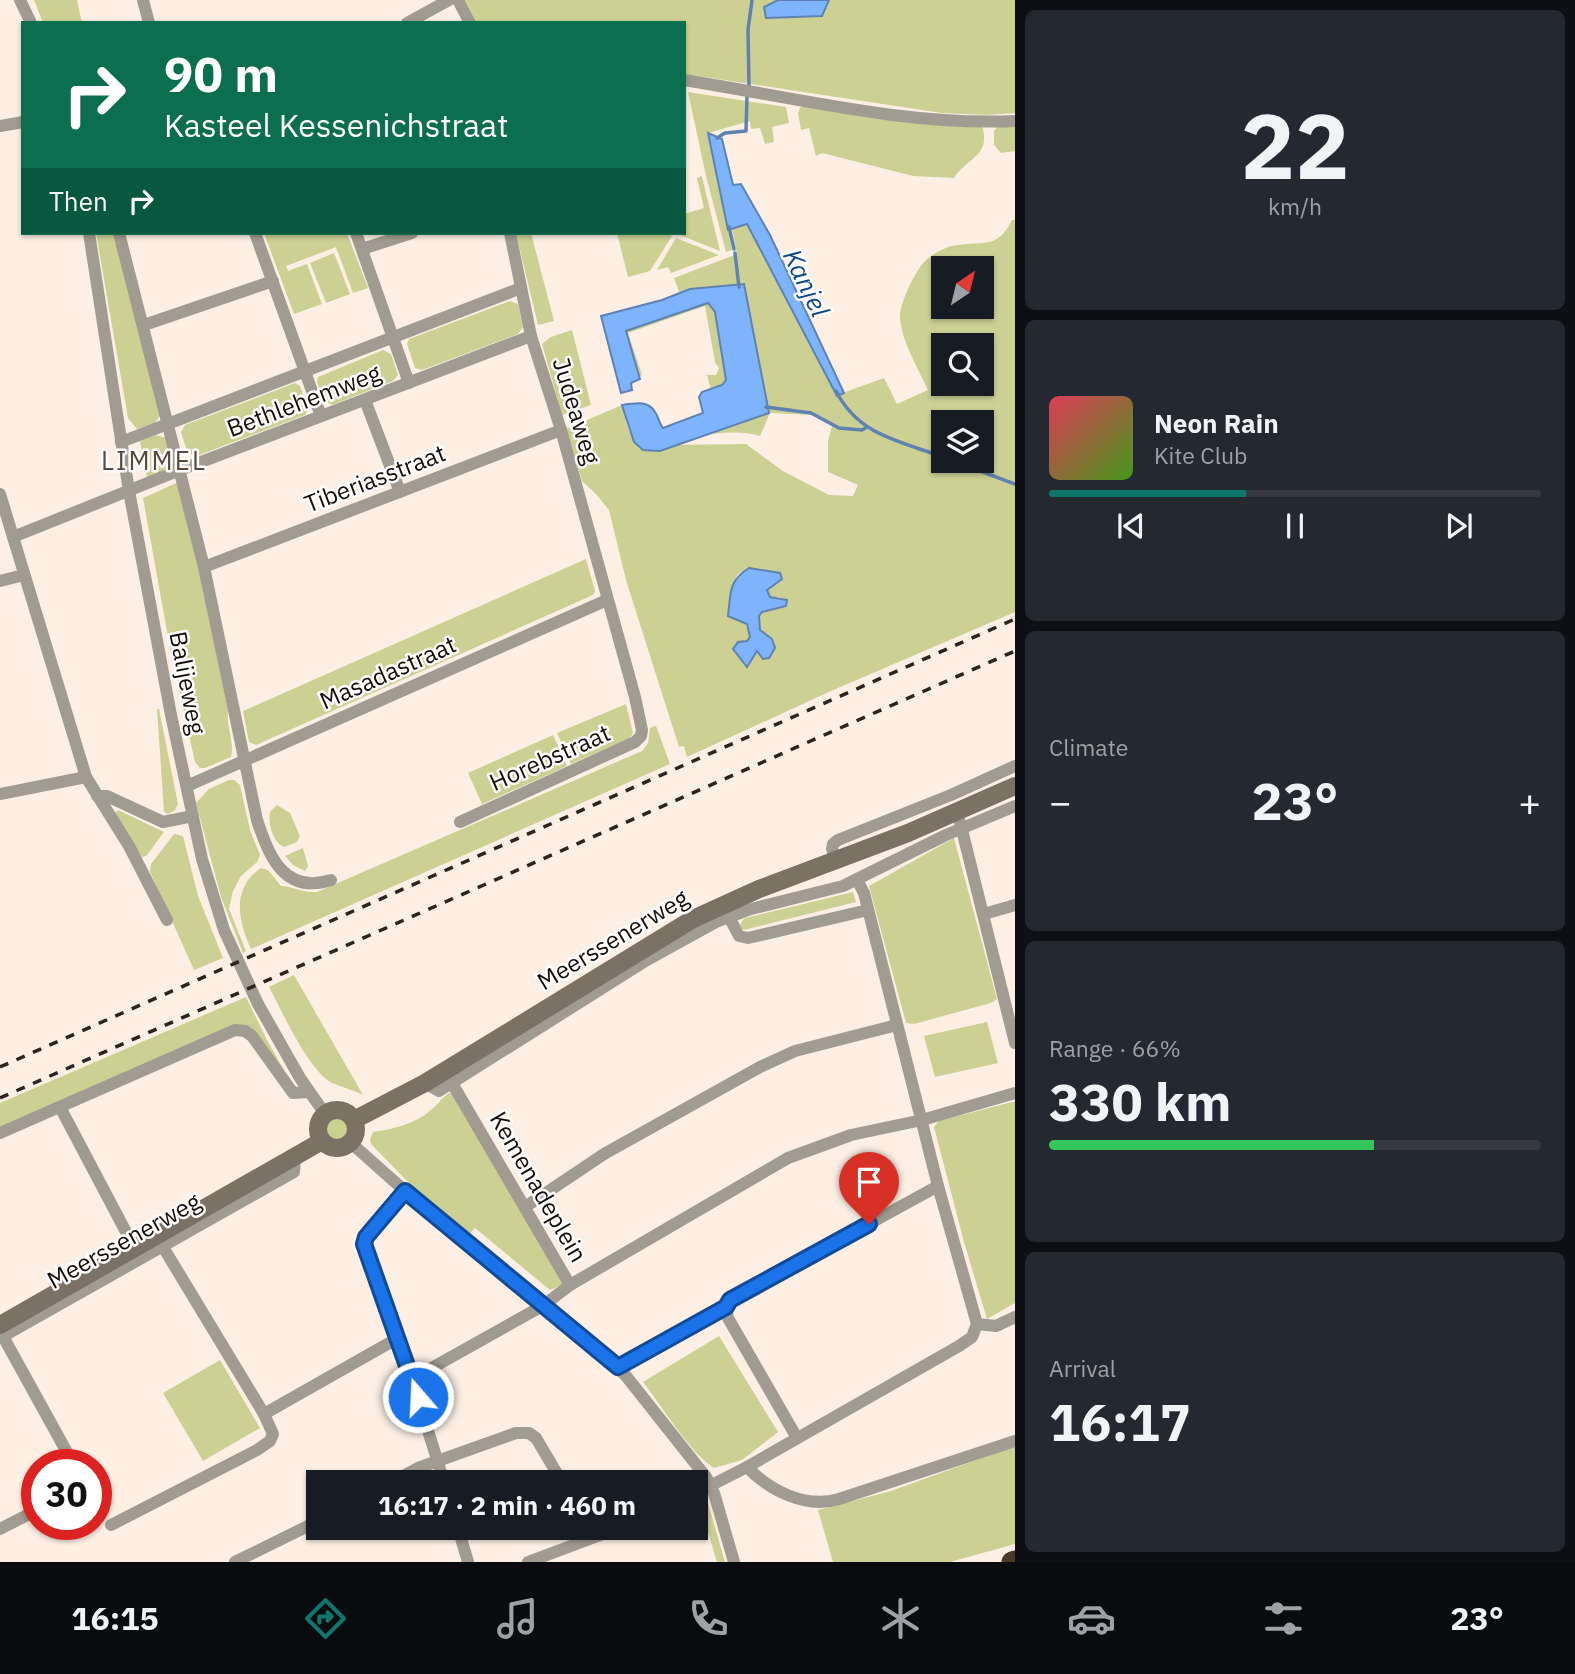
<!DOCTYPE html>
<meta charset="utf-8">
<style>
body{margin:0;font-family:"IBM Plex Sans",sans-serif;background:#242831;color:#f1f3f6;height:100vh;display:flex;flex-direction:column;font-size:26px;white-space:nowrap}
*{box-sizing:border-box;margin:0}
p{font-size:23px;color:#9ea1a6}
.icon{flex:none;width:38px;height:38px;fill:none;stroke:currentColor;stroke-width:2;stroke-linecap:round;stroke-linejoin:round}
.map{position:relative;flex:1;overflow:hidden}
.sheet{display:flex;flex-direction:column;gap:10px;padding:10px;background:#0d0f14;width:560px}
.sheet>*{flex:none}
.top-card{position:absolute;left:21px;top:21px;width:665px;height:214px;border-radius:0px;box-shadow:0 2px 5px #0004;background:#0b6e4f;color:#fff;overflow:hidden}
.needle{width:46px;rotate:35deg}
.buttons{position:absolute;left:931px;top:256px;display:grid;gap:14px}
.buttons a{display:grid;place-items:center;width:63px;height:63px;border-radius:0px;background:#171b24;box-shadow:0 2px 5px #0004;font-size:35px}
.speed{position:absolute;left:21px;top:1449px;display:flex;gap:14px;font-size:35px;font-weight:700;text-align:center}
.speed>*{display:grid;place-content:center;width:91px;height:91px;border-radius:50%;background:#171b24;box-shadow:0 2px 5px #0004;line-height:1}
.speed .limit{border:10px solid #d22;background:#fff;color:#111}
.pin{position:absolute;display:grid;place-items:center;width:60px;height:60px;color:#fff;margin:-72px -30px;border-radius:50% 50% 50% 0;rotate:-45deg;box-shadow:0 0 7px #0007}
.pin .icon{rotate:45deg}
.me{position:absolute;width:77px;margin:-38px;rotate:341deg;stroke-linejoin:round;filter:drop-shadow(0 0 5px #0008)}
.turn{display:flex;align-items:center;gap:24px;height:147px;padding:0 28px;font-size:32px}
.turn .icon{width:91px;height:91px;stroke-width:2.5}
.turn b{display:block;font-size:49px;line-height:60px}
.then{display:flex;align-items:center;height:66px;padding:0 28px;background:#0003;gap:14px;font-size:26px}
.big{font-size:52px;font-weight:700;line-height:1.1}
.sheet .card{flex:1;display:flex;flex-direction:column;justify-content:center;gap:10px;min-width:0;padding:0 24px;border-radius:10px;background:#242831}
.sheet .dial{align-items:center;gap:0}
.dial b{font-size:91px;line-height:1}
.song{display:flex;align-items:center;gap:21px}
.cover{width:84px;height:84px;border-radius:10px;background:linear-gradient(135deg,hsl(350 70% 55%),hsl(100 70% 35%))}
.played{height:7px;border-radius:4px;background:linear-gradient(90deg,#0f766e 40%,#363941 40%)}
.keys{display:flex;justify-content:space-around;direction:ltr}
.heat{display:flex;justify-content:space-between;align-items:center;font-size:38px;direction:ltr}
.charge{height:10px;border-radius:5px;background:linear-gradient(90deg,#34c759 66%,#363941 0)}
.trip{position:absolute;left:306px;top:1470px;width:402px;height:70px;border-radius:0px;background:#171b24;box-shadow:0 2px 5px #0004;font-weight:700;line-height:70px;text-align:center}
.tab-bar{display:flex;height:112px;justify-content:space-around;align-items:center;background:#090b0e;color:#9ea1a6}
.tab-bar .icon{width:49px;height:49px}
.tab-bar .selected{color:#0f766e}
.tab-bar b{font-size:32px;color:#f1f3f6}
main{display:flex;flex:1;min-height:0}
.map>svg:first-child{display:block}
.green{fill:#cdd093;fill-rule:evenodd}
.water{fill:#7eb4fc;stroke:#5e82b2;stroke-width:2}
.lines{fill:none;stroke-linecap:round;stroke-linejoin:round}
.stream{stroke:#5e82b2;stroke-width:3.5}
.street{stroke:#a19b91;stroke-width:12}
.secondary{stroke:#7b7164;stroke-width:18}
.highway{stroke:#483c29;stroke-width:21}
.rail{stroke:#2c241e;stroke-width:3.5;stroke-dasharray:9 9;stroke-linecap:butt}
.route-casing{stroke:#114b97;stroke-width:18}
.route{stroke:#1a73e8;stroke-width:12}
.labels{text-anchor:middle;stroke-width:5;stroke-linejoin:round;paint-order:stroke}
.street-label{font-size:24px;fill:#140d07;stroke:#fff}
.water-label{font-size:26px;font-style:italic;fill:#114685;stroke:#fff}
.neighbourhood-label{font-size:26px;letter-spacing:2px;fill:#594738;stroke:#fff}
</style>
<main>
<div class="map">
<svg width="1015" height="1562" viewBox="0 0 1015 1562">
<rect width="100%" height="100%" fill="#fdefe4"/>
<g class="green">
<polygon points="34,0 77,0 82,23 43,23"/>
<polygon points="465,0 778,0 771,2 827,8 829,0 1015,0 1015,113 987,115 942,113 684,74 684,23 477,23"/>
<polygon points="688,92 786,107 789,123 772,127 774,142 765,144 760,128 751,129 750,121 708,133 732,250 726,252 706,176"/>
<path d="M802,104l180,22c10,30 -16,32 -28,52l-41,-2 -91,-23 -6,3 -7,-28 -8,2 -3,-17z"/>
<polygon points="999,125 1015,125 1015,151 1001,153 994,145 994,131"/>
<polygon points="702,176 702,177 720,251 675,233 684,233 684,214 704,208 697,178"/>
<path d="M1012,220h3v392l-184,79 -144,66 -3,-11 -5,1 -53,-167 -17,-70 -13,-16 -14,-13 -16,-52 56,-24 6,23 10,18 22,5 12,-6 74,-1 37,27 46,24 24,1 5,-11 -30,-13v-31l4,-15 -15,-11 -47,-2 -10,23c-19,-6 -39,-3 -59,-1l68,-23 -25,-128 -54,5 -10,5 -6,-16 63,-24 -5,-26 15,-5 90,172 47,-17 13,26 31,-14c-10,-22 -25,-46 -28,-70 -2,-14 15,-49 25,-59 9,-8 21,-15 33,-16 26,-4 40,4 54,-25zM943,268h39v38h-39zM943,345h39v38h-39zM943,422h39v38h-39zM749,568l31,5 -5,12 -8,5 3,7h11l-22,19c2,21 -2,34 -12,51l-9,-11 12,-19 -18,-52 6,-11z"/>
<polygon points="96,233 115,233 162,413 154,424 137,429 128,418"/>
<polygon points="264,233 347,233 368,288 353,293 336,247 286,266 288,271 307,264 322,304 294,314"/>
<polygon points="516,233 531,233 554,321 538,325"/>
<polygon points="617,233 664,233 672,236 650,271 628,277"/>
<polygon points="676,238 719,255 671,273 668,267 657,270"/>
<polygon points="334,253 350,294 326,303 310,263"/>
<polygon points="510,301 518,304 523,327 518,334 422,370 415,368 407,344 409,339"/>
<polygon points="708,303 715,312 726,380 722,385 711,390 707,375 716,375 719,368 715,362 705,306 628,333 642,375 639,377 626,331"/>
<polygon points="572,330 591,405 562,415 542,344 551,337"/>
<polygon points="383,350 391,354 398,375 393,381 332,405 323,400 317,382 318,377"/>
<polygon points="295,383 300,386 308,409 305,415 194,457 187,451 181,432 185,425"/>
<path d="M155,435l12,3c5,23 5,32 -20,40l-7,-37z"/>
<path d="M181,481l47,230c-2,15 7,32 3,46l-26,11h-5l-5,-6 -25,-114 -27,-150z"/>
<polygon points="586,559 595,591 593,595 256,745 249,742 243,711"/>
<polygon points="626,704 633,733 630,738 571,764 557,733"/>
<polygon points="157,709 159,709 178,804 175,810 168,814 164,812"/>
<path d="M656,726l14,38 -419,185c-13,-28 -20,-61 10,-81l7,2 13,16c7,-1 22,7 36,6l325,-141 6,-8 2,-15z"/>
<polygon points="553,735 567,766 482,804 468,773"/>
<polygon points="229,780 234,780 240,785 250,830 260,855 257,862 241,876 233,891 229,909 246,951 243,953 221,897 196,803 209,789"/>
<path d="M277,805l13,8 10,23 -3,6 -13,5c-11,-4 -16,-23 -14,-35z"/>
<polygon points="118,810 164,832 147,855 143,857 139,856 113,814"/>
<polygon points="174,834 183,836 198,896 223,958 194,970 150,872 151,864"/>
<polygon points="954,838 997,999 991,1003 914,1024 906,1023 869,886"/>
<polygon points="303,848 308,866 305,871 293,865 285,856"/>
<polygon points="853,892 856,902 744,930 741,928 740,924 745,918"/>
<path d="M294,975l69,120c-10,-5 -21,-8 -31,-12 -24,-13 -50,-72 -63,-96z"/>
<polygon points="246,997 267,1040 296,1091 249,1028 0,1129 0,1103"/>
<polygon points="987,1022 998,1063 935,1077 924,1036"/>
<path d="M454,1090l112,193 -16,7 -75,-62 -5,5 -62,-51 -37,-38 -1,-5 3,-7c21,-3 43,-8 59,-23 9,-8 10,-12 22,-19z"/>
<polygon points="1012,1102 1015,1102 1015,1303 987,1319 964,1242 934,1127 939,1121"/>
<circle cx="337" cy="1129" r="13"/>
<path d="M719,1336l59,96 -36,28 -28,8c-23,-14 -53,-63 -71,-86z"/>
<polygon points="220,1360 260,1428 203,1461 163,1393"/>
<polygon points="1015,1446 1015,1544 950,1562 833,1562 818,1510 891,1491"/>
<polygon points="705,1500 708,1503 725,1562 717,1562 700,1506"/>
</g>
<g class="water">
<polygon points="778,0 829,0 822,16 766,18 764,7"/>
<polygon points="708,133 722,139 733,185 741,184 770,235 844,393 837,396 747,224 728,230"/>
<path d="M744,284l25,129 -109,38 -17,-1 -9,-8 -12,-37c12,-2 26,-5 33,7 4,5 3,10 8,16l40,-15 -4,-16 3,-5 20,-7 4,-5 -11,-68 -7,-9 -82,28 14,48 -9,4 1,7 -11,3 -20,-77 61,-16 28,-11z"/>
<path d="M749,568l31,5 2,6 -15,11 3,7 17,3 -1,6 -24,6 -3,4 1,14 12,9 3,9 -6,10 -6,1 -6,-8 -10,16 -14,-18 5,-7 9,-1 3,-4 -3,-13 -19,-8c3,-23 0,-35 21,-48z"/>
</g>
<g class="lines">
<g class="stream">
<polyline points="749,86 748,30 752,0"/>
<polyline points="717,138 725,133 746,131 747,95"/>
<polyline points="729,227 734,249"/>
<polyline points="735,253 739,287"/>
<path d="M836,391c23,45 64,50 107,66"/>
<polyline points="766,407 811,413 839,428 862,430 867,427"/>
<polyline points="951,460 1015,484"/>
</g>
<g class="street">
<polyline points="20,0 31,23"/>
<polyline points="143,0 149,23"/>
<polyline points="458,0 470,23"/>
<polyline points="407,23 449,0"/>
<path d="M684,80c108,17 221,46 331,41"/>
<polyline points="0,126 23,122"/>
<polyline points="89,233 129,491 171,715 202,859 224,930 258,1004 300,1078 325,1114"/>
<path d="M119,233l85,334 53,253c12,36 27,75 74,60"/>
<polyline points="255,233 321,416"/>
<polyline points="356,233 409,383"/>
<polyline points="362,249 412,233"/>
<polyline points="144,325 273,281"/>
<polyline points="365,400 400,492"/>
<polyline points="121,442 521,288"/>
<polyline points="0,494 86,777 129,846 167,920"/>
<polyline points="13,537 180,470 531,336"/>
<polyline points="204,567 561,430"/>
<polyline points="0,581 24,575"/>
<polyline points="187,786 607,600"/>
<polyline points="0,794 86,777"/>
<polyline points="97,796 107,796 163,822 193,816"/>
<polyline points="460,822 635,742 641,736 642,730 635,697 561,430 531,336 510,233"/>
<polyline points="960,822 1015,1043"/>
<polyline points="836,860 832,849 833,844 838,840 951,795 1015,766"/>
<polyline points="857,880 864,893 938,1186 977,1324"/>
<polyline points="984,914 1015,905"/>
<polyline points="729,917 739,936 748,938 868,910"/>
<polyline points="425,1083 439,1091 647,960 716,922 751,909 843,886 946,835 1015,806"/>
<polyline points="60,1107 135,1249"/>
<polyline points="0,1133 235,1030 245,1031 252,1036 293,1093 309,1092"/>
<polyline points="351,1143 405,1191 606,1355 626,1376 706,1477 714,1493 734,1562"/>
<polyline points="405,1191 366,1237 364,1244 412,1379 444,1482"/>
<polyline points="525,1207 604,1154 760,1067 795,1051 897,1025"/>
<polyline points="570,1285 788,1158 851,1135 922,1120 1015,1093"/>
<polyline points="726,1307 728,1318 797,1438"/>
<polyline points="977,1324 996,1326 1015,1317"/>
<polyline points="0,1331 74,1465"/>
<polyline points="0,1338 294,1172 295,1157"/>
<polyline points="618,1367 726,1307 730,1300 938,1186"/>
<polyline points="412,1379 544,1305 570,1285 452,1083"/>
<polyline points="264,1414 398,1338"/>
<path d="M747,1467c23,24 59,42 92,32l176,-58"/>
<polyline points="392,1482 418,1468 516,1433 529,1433 536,1438 562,1482"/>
<polyline points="696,1493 747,1467 959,1346 972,1337 977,1324"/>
<polyline points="111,1525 257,1450 270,1441 273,1434 264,1414 163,1247"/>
<polyline points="458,1528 468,1562"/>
<polyline points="0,1529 37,1510"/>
<polyline points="235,1562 318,1521"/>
<polyline points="528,1562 619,1528"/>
</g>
<g class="secondary">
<circle cx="337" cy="1129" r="19"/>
<polyline points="354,1120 425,1083 693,919 759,889 908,833 1015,786"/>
<polyline points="0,1325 322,1141"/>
</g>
<polyline class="highway" points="1012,1562 1015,1561"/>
<g class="rail">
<polyline points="0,1067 1015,619"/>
<polyline points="0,1098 1015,651"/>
</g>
</g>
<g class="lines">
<g class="route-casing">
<polyline id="route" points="418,1397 364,1244 366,1237 405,1191 618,1367 726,1307 730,1300 869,1224"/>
</g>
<use href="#route" class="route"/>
</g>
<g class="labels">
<g class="street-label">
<text transform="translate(304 401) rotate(-21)" y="8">Bethlehemweg</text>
<text transform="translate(576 411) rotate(73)" y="8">Judeaweg</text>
<text transform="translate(375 479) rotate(-21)" y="8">Tiberiasstraat</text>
<text transform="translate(388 673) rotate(-24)" y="8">Masadastraat</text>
<text transform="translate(187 683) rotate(79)" y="8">Balijeweg</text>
<text transform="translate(550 758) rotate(-24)" y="8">Horebstraat</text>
<text transform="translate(613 940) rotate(-31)" y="8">Meerssenerweg</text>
<text transform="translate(538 1187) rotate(60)" y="8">Kemenadeplein</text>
<text transform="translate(124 1241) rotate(-29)" y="8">Meerssenerweg</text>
</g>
<g class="water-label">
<text transform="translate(806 283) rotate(64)" y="9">Kanjel</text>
</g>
<g class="neighbourhood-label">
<text x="154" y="470">LIMMEL</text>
</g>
</g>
</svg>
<div class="buttons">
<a><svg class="needle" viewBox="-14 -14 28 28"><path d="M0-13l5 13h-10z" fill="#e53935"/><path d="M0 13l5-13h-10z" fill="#9ea1a6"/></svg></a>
<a><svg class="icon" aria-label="search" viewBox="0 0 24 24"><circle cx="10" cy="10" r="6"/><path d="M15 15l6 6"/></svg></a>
<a><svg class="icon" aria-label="layers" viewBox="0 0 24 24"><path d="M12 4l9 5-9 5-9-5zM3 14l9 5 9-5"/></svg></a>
</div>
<div class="speed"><div class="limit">30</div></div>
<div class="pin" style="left:869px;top:1224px;background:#d93025"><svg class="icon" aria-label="arrive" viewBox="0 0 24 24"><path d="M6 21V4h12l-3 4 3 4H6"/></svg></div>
<svg class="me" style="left:418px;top:1397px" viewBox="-20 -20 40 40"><circle r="17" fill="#1a73e8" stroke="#fff" stroke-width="3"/><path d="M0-11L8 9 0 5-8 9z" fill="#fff"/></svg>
<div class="trip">16:17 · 2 min · 460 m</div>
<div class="top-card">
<div class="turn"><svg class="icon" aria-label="right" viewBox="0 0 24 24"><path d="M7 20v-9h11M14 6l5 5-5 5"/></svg><div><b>90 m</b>Kasteel Kessenichstraat</div></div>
<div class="then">Then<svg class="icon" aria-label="right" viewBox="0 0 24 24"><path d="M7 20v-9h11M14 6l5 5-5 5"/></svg></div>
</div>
</div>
<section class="sheet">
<div class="card dial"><b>22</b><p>km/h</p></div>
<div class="card">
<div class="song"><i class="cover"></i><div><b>Neon Rain</b><p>Kite Club</p></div></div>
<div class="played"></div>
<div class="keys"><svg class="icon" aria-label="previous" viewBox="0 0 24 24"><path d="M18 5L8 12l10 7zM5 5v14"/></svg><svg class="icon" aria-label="pause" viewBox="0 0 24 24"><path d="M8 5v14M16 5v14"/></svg><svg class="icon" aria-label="next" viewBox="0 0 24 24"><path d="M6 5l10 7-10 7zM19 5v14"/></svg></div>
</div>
<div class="card"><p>Climate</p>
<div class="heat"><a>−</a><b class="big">23°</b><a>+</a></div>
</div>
<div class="card"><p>Range · 66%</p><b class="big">330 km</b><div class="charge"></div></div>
<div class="card"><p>Arrival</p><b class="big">16:17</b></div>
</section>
</main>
<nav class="tab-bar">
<b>16:15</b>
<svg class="icon selected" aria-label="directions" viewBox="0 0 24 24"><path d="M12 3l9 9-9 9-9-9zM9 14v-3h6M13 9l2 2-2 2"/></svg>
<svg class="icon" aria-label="music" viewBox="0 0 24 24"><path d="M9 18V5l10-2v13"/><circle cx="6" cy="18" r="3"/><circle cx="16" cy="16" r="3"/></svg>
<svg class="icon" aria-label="phone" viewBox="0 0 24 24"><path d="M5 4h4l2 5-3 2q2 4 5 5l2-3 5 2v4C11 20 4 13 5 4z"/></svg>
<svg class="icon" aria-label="climate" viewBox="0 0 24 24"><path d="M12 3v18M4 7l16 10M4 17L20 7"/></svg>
<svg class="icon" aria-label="car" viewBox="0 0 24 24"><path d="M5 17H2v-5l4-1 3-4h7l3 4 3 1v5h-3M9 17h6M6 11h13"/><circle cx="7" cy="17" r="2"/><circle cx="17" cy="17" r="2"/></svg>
<svg class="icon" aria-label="filters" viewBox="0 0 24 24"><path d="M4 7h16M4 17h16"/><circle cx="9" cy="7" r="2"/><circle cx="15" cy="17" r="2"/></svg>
<b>23°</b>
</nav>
